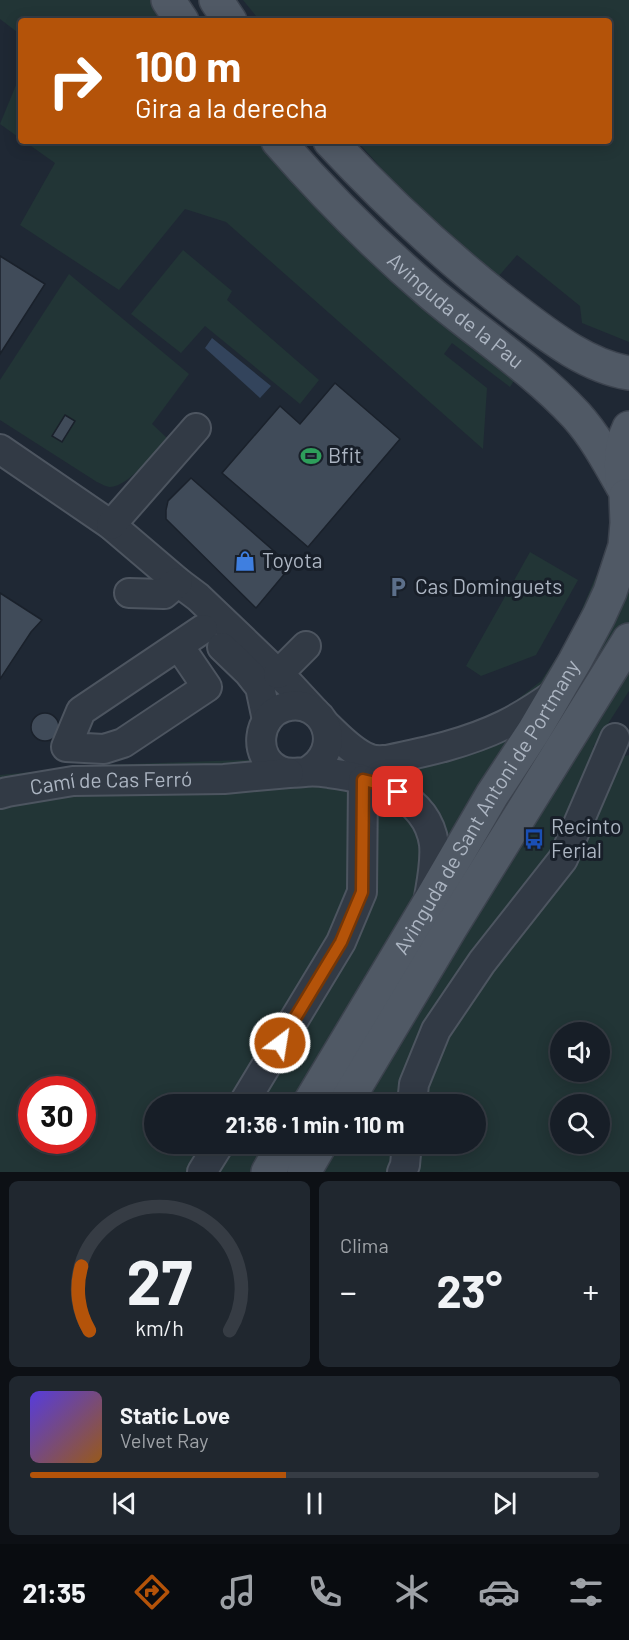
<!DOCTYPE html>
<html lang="es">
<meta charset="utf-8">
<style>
body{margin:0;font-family:Barlow,sans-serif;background:#20272f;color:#f1f3f6;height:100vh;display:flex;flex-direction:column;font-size:22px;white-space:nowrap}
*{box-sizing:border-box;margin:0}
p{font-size:20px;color:#9ea2a7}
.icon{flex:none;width:33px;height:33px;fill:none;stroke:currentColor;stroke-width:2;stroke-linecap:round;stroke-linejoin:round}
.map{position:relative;height:1172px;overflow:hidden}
.side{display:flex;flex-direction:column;gap:9px;padding:9px;background:#0d1015;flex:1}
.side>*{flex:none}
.guide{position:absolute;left:18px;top:18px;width:594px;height:126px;border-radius:6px;box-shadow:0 3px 15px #0003,0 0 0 2px #363c44;background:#b45309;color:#fff;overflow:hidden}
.buttons{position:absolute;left:550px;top:1022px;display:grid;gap:12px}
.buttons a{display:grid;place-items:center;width:60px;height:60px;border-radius:50%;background:#171e27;box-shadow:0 3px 15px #0003,0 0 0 2px #363c44;font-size:30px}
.speed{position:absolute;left:18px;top:1076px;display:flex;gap:12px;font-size:30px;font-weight:700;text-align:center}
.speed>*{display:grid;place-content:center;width:78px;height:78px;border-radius:50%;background:#171e27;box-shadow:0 3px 15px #0003,0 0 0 2px #363c44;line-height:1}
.speed .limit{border:9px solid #d22;background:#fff;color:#111}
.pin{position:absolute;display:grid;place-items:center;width:51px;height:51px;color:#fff;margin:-26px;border-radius:12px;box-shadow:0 3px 9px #0006}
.me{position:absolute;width:66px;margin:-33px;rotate:31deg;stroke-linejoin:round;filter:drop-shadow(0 0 4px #0008)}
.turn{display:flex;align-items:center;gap:21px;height:126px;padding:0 18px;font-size:27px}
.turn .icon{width:78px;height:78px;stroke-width:2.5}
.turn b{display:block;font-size:42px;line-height:51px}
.big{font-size:45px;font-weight:700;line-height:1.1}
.side .tile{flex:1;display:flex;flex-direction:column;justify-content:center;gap:9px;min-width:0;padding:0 21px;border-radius:9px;background:#20272f}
.side .dial{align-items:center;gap:0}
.dial svg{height:156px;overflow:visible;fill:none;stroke:#363c44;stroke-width:7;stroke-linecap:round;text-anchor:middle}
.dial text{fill:#f1f3f6;stroke:none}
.song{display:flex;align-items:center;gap:18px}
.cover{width:72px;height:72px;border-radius:9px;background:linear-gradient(135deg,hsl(250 70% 55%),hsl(30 70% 35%))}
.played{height:6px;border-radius:3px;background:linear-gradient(90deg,#b45309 45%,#363c44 45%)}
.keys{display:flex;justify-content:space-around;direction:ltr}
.heat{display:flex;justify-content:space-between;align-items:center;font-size:33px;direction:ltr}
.side .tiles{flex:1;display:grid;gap:9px;grid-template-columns:1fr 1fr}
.tile:last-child{grid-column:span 2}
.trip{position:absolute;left:144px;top:1094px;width:342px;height:60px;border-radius:30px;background:#171e27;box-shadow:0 3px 15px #0003,0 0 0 2px #363c44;font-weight:700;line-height:60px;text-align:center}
.dock{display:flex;height:96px;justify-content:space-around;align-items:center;background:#090c10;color:#9ea2a7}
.dock .icon{width:42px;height:42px}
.dock .selected{color:#b45309}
.dock b{font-size:27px;color:#f1f3f6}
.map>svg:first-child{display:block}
.green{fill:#223536;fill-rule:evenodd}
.water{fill:#33445c}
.building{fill:#404b59;stroke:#1a212b;stroke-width:1.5}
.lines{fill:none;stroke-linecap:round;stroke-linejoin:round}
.minor-casing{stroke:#4d5560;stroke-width:32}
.major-casing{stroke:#3c434e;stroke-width:36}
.minor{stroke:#323a45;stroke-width:28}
.major{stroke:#505965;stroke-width:33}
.route-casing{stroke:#753606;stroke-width:15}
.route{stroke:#b45309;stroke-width:10}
.labels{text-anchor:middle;stroke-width:6;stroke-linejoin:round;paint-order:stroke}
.street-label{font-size:21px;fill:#acb5c2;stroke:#181f29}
.poi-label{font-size:21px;fill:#acb5c2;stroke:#181f29;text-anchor:start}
</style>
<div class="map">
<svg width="629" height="1172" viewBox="0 0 629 1172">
<rect width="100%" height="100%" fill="#1f2834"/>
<g class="green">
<polygon points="0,0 151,0 167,21 21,21 21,35 0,19"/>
<polygon points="243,0 629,0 629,342 582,323 580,306 517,255 498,277 406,196 357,141 609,141 609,21 260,21"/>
<polygon points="21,73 21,139 0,124"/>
<polygon points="24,141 258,141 319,210 515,379 510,387 452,343 444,354 487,388 483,449 226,222 185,209 119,290 20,225 55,163"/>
<polygon points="183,250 232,291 227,300 319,380 300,404 205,326 181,353 131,314"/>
<path d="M69,274l120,100 -37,50 15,14c-13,14 -37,48 -57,49 -4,0 -10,-4 -13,-5l-97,-62v-40z"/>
<path d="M629,547v144l-36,56 19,12 17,-4v417h-629v-397l104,-10 218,-8 90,-15 49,-14 39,-15 41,-32 29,-44 26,-61zM561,1032h39v39h-39zM32,1089h50v51h-50zM154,1104h322v39h-322zM561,1104h39v39h-39z"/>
<polygon points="530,552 578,580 536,655 481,676 466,666"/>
</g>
<polygon class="water" points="212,338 271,386 260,398 205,348"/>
<g class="building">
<polygon points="0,256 45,284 0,354"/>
<polygon points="335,383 400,439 308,547 222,473 280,406 300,424"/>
<polygon points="65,415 75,421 62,442 52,436"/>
<polygon points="191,478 291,566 256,608 166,519 166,510 168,501"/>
<polygon points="0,593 42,620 31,632 0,679"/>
<circle cx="45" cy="727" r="14"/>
</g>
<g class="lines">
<g class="minor-casing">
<g id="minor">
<polyline points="0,449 111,525 178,582 198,597 290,685 315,712"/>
<polyline points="111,525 196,428"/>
<polyline points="129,593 164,594 178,582"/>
<polyline points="179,646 207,687 123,743 104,749 66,747 81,711 203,629"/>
<polyline points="222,647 249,673 260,687 267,720"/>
<polyline points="278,674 306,646"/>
<path d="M326,725c12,11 26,27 42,33 6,3 12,2 19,2 39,-8 80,-17 117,-35 18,-9 35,-20 52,-32"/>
<path d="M306,772c41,-22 19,-76 -21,-65 -28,8 -33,50 -6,63 10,5 18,2 27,2 7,-1 16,0 23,1 42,5 98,21 105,71 2,19 -3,40 -6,59"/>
<path id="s1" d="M0,794l7,-2 66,-11 151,-2 65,-6"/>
<polyline points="243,1104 341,942 362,892 363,780"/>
<polyline points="412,1104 414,1084 436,1030 482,962 563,859 615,738"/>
<polyline points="202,1172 220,1143"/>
<polyline points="402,1172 405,1165 407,1143"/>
</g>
</g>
<g class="major-casing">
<g id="major">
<polyline points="168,0 182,21"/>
<polyline points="216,0 230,21"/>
<path id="s2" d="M278,141c48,55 100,107 155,154 48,40 101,75 143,120 19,21 33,47 47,72"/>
<path d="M330,141c58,62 120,120 187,171 33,25 70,54 112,61"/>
<path d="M623,485c-3,-20 -3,-39 6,-57"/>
<path id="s3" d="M309,1104l119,-199 64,-110 42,-64 41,-70 24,-45 11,-24 15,-46 2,-23 -1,-27"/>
<polyline points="345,1104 451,927 629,640"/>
<polyline points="268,1172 285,1143"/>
<polyline points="304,1172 321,1143"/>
</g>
</g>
<use href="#minor" class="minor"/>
<use href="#major" class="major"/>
</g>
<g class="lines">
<g class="route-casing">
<polyline id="route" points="280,1043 341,942 362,892 363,780 380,784 398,792"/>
</g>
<use href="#route" class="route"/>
</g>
<defs>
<g id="stadium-bare" transform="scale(1.62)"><path d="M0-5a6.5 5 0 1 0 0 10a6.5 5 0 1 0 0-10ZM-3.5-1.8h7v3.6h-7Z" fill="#2e9e5b" stroke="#181f29" stroke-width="2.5" paint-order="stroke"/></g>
<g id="shop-bare" transform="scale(1.62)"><path d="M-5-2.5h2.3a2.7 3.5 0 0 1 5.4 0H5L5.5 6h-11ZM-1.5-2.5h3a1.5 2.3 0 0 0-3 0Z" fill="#3f7fe0" stroke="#181f29" stroke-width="2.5" paint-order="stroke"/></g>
<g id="parking-bare" transform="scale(1.62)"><path d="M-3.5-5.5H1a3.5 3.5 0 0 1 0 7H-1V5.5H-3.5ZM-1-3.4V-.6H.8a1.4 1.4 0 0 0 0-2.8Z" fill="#5c6f8a" stroke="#181f29" stroke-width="2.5" paint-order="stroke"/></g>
<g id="bus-bare" transform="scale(1.62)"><path d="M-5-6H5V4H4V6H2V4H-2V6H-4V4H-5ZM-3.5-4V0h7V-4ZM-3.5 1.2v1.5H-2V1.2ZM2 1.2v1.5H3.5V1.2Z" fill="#1a4fb4" stroke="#181f29" stroke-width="2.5" paint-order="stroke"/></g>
</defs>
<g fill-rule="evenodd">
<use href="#stadium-bare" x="311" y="456"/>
<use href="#shop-bare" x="245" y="561"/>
<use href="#parking-bare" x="398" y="587"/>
<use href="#bus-bare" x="534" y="839"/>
</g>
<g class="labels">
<g class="street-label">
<text dy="7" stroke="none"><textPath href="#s2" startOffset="246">Avinguda de la Pau</textPath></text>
<text dy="7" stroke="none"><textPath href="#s1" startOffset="112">Camí de Cas Ferró</textPath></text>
<text dy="7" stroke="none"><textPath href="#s3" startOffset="346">Avinguda de Sant Antoni de Portmany</textPath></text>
</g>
<g class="poi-label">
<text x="328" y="463">Bfit</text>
<text x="262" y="568">Toyota</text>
<text x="415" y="594">Cas Dominguets</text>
<text x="551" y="834">Recinto<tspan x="551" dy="24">Ferial</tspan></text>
</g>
</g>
</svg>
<div class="buttons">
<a><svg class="icon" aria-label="sound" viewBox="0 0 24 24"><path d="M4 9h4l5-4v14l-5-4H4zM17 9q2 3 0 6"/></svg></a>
<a><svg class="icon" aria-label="search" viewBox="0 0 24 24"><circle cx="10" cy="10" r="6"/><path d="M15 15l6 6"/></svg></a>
</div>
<div class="speed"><div class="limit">30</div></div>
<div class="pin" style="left:398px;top:792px;background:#d93025"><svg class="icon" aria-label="arrive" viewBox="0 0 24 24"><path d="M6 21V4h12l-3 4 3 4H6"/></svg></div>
<svg class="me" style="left:280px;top:1043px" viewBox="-20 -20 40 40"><circle r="17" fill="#b45309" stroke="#fff" stroke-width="3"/><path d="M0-11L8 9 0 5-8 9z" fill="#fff"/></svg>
<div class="trip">21:36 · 1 min · 110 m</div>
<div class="guide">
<div class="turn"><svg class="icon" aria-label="right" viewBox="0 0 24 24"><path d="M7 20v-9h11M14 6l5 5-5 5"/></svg><div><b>100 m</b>Gira a la derecha</div></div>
</div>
</div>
<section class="side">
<div class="tiles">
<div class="tile dial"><svg viewBox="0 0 100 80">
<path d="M14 69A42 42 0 1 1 86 69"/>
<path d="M14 69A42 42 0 0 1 10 36" stroke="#b45309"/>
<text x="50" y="56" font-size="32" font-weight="700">27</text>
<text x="50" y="72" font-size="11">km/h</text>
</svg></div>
<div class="tile"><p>Clima</p>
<div class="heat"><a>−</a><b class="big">23°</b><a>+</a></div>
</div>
<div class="tile">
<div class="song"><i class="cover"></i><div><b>Static Love</b><p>Velvet Ray</p></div></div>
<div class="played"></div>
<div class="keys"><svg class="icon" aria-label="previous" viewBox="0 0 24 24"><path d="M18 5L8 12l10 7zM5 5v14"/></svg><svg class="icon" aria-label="pause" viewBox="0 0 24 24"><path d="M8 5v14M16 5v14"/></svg><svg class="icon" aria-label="next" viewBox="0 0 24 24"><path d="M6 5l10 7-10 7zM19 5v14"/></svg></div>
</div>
</div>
</section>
<nav class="dock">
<b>21:35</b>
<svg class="icon selected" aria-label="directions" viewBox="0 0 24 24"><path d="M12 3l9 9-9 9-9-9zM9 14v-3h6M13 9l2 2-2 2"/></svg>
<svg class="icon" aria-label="music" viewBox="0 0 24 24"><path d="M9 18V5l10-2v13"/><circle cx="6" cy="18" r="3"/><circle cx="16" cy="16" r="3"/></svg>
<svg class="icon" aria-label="phone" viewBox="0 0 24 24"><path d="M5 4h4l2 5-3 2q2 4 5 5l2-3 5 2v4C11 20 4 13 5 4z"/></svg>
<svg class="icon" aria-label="climate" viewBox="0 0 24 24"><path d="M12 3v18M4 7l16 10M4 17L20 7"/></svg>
<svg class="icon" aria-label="car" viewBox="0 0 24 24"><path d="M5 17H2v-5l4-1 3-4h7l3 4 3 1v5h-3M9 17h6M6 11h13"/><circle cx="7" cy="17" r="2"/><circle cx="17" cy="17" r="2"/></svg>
<svg class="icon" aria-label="filters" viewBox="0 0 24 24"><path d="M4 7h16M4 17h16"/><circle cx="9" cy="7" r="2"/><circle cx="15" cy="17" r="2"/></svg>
</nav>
